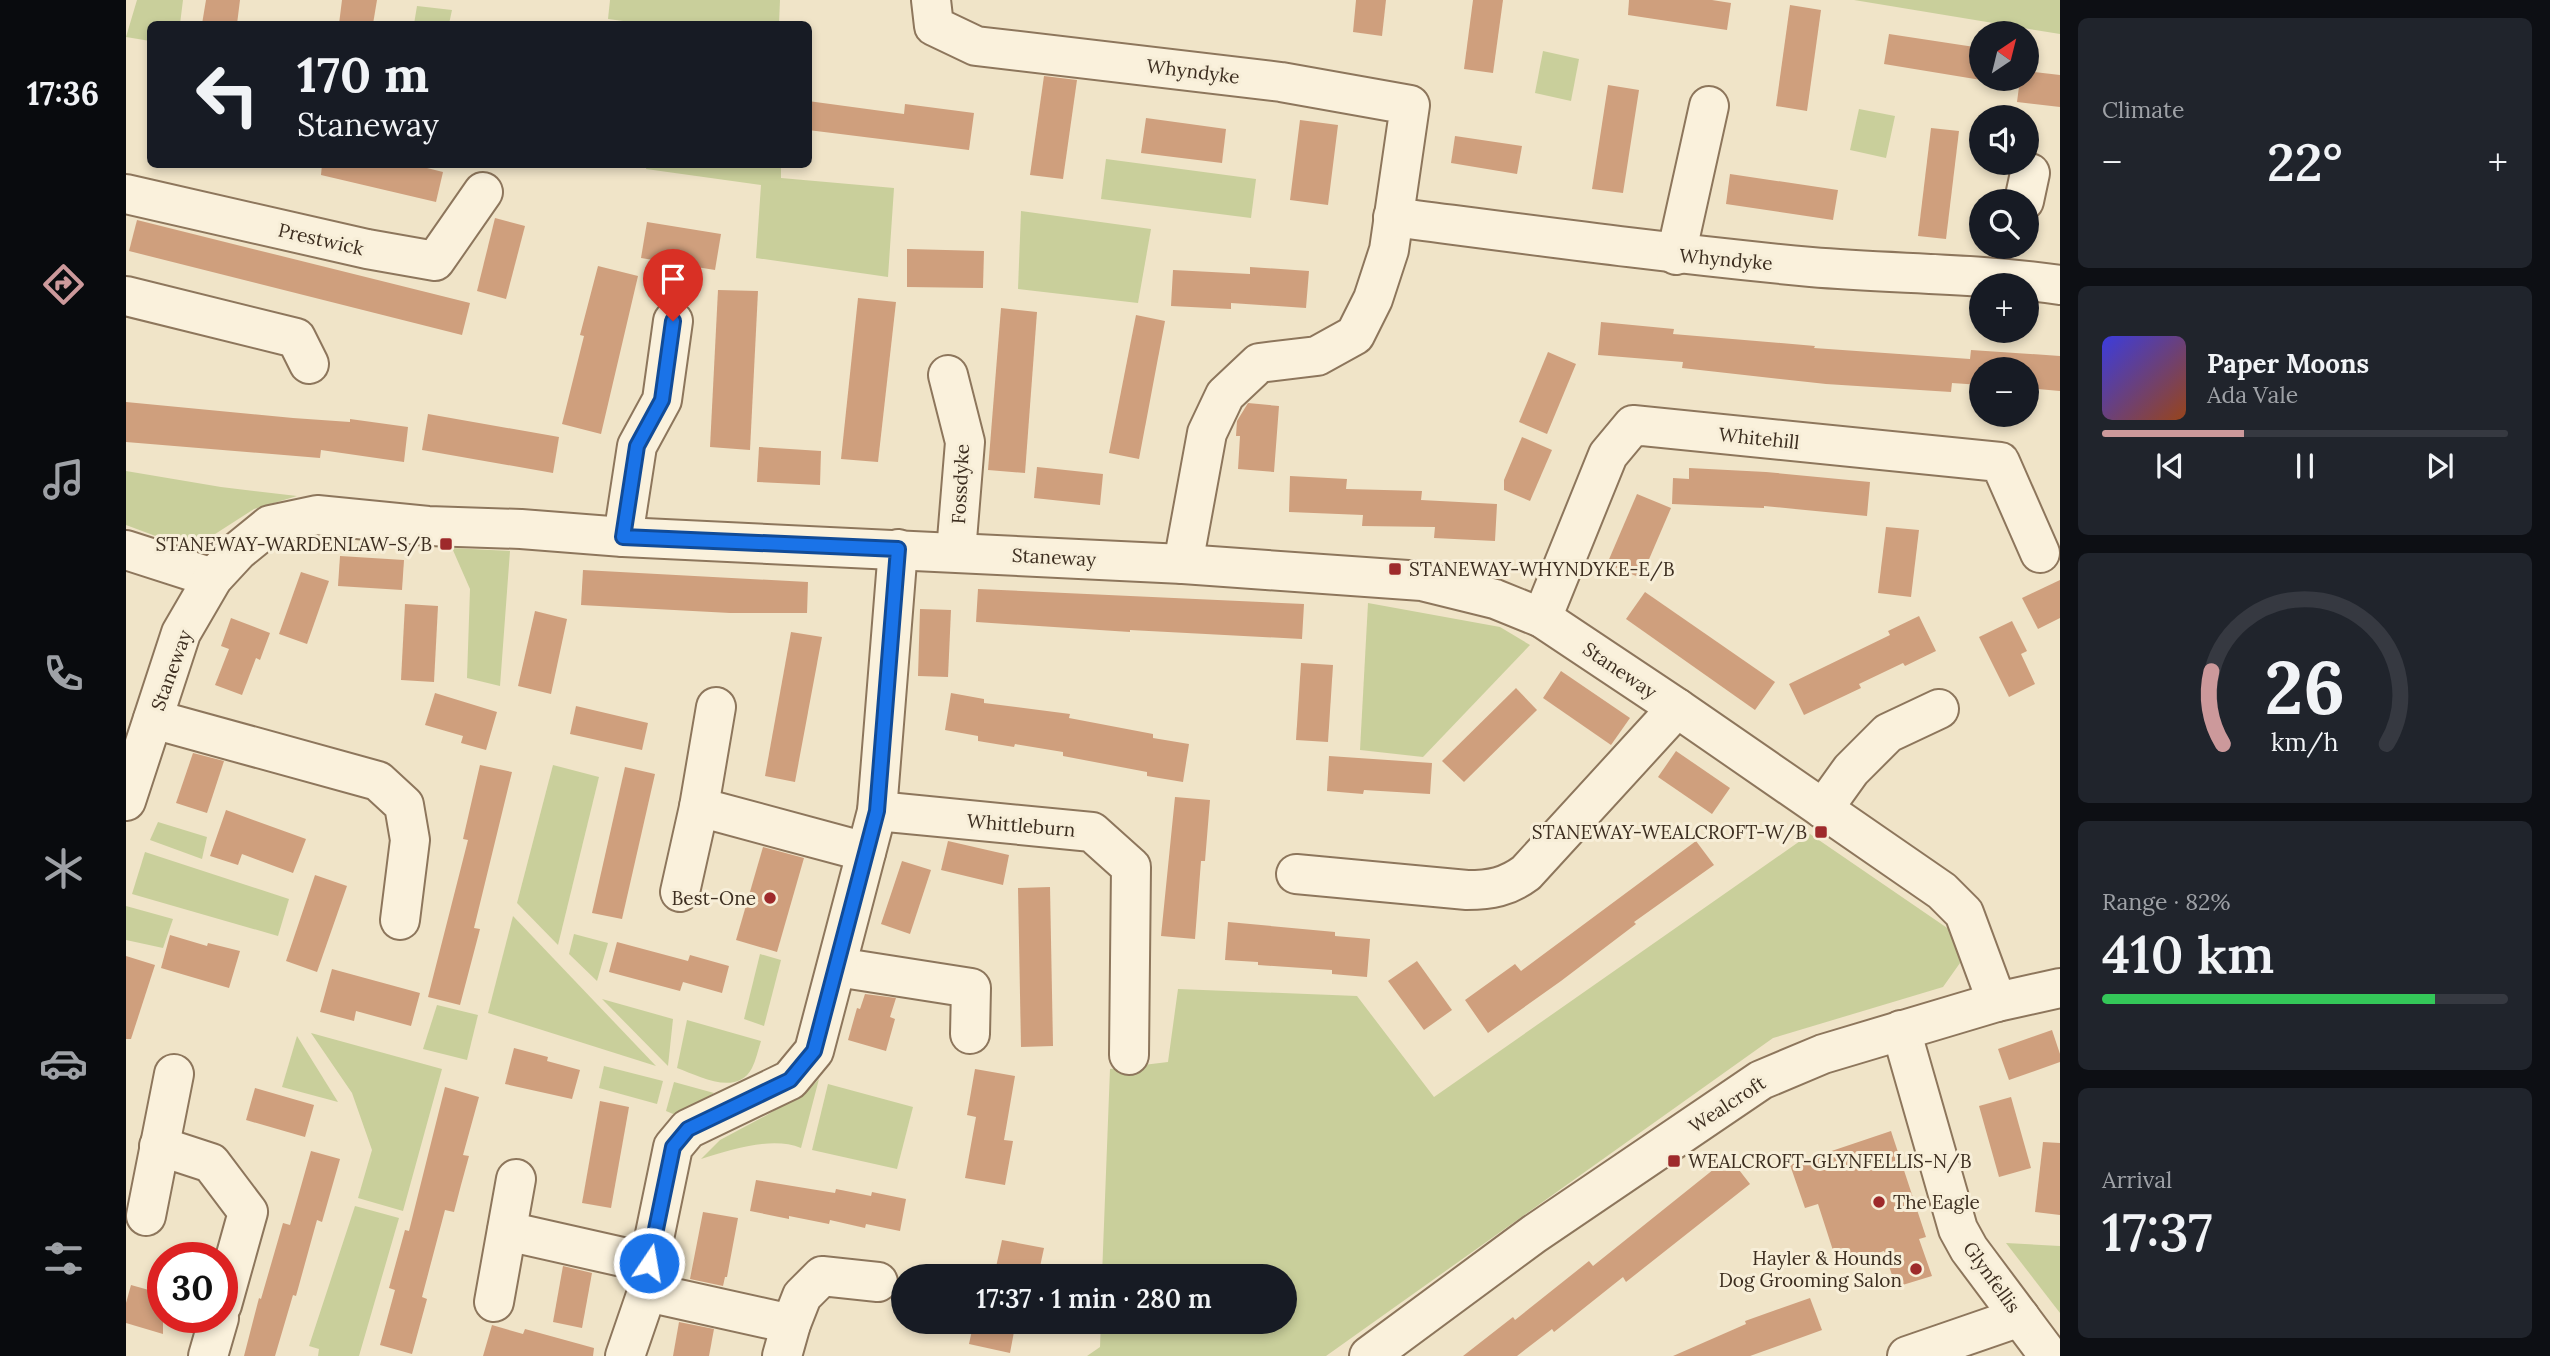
<!DOCTYPE html>
<meta charset="utf-8">
<style>
body{margin:0;font-family:Lora,serif;background:#20242c;color:#f1f3f6;height:100vh;display:flex;flex-direction:column;font-size:26px;white-space:nowrap}
*{box-sizing:border-box;margin:0}
p{font-size:23px;color:#9ea1a6}
.icon{flex:none;width:38px;height:38px;fill:none;stroke:currentColor;stroke-width:2;stroke-linecap:round;stroke-linejoin:round}
.map{position:relative;flex:1;overflow:hidden}
.panel{display:flex;flex-direction:column;gap:18px;padding:18px;background:#0d0f14;width:490px}
.panel>*{flex:none}
.hud{position:absolute;left:21px;top:21px;width:665px;height:147px;border-radius:10px;box-shadow:0 4px 10px #0003;background:#171b24;color:#f1f3f6;overflow:hidden}
.needle{width:46px;rotate:35deg}
.controls{position:absolute;left:1843px;top:21px;display:grid;gap:14px}
.controls a{display:grid;place-items:center;width:70px;height:70px;border-radius:50%;background:#171b24;box-shadow:0 4px 10px #0003;font-size:35px}
.speed{position:absolute;left:21px;top:1242px;display:flex;gap:14px;font-size:35px;font-weight:700;text-align:center}
.speed>*{display:grid;place-content:center;width:91px;height:91px;border-radius:50%;background:#171b24;box-shadow:0 4px 10px #0003;line-height:1}
.speed .limit{border:10px solid #d22;background:#fff;color:#111}
.pin{position:absolute;display:grid;place-items:center;width:60px;height:60px;color:#fff;margin:-72px -30px;border-radius:50% 50% 50% 0;rotate:-45deg;box-shadow:0 0 7px #0007}
.pin .icon{rotate:45deg}
.me{position:absolute;width:77px;margin:-38px;rotate:12deg;stroke-linejoin:round;filter:drop-shadow(0 0 5px #0008)}
.turn{display:flex;align-items:center;gap:24px;height:147px;padding:0 35px;font-size:32px}
.turn .icon{width:91px;height:91px;stroke-width:2.5}
.turn b{display:block;font-size:49px;line-height:60px}
.big{font-size:52px;font-weight:600;line-height:1.1}
.panel .tile{flex:1;display:flex;flex-direction:column;justify-content:center;gap:10px;min-width:0;padding:0 24px;border-radius:10px;background:#20242c}
.panel .dial{align-items:center;gap:0}
.dial svg{height:182px;overflow:visible;fill:none;stroke:#363941;stroke-width:7;stroke-linecap:round;text-anchor:middle}
.dial text{fill:#f1f3f6;stroke:none}
.song{display:flex;align-items:center;gap:21px}
.cover{width:84px;height:84px;border-radius:10px;background:linear-gradient(135deg,hsl(240 70% 55%),hsl(20 70% 35%))}
.played{height:7px;border-radius:4px;background:linear-gradient(90deg,#cc999b 35%,#363941 35%)}
.keys{display:flex;justify-content:space-around;direction:ltr}
.heat{display:flex;justify-content:space-between;align-items:center;font-size:38px;direction:ltr}
.charge{height:10px;border-radius:5px;background:linear-gradient(90deg,#34c759 82%,#363941 0)}
.trip{position:absolute;left:765px;top:1264px;width:406px;height:70px;border-radius:35px;background:#171b24;box-shadow:0 4px 10px #0003;font-weight:600;line-height:70px;text-align:center}
main{display:flex;flex:1;min-height:0}
.tabs{display:flex;flex-direction:column;width:126px;justify-content:space-around;align-items:center;background:#090b0e;color:#9ea1a6}
.tabs .icon{width:49px;height:49px}
.tabs .selected{color:#cc999b}
.tabs b{font-size:32px;color:#f1f3f6}
.map>svg:first-child{display:block}
.green{fill:#c9cf9b}
.building{fill:#cf9f7d}
.lines{fill:none;stroke-linecap:round;stroke-linejoin:round}
.minor-casing{stroke:#8d765c;stroke-width:42}
.minor{stroke:#faf1dc;stroke-width:38}
.route-casing{stroke:#114b97;stroke-width:18}
.route{stroke:#1a73e8;stroke-width:12}
.poi-dot{fill:#9e2a2b;stroke:#f7eed8;stroke-width:2.5}
.labels{text-anchor:middle;stroke-width:6;stroke-linejoin:round;paint-order:stroke}
.street-label{font-size:19px;fill:#3d2e20;stroke:#f7eed8}
.poi-label{font-size:19px;fill:#3d2e20;stroke:#f7eed8;text-anchor:end}
</style>
<main>
<nav class="tabs">
<b>17:36</b>
<svg class="icon selected" aria-label="directions" viewBox="0 0 24 24"><path d="M12 3l9 9-9 9-9-9zM9 14v-3h6M13 9l2 2-2 2"/></svg>
<svg class="icon" aria-label="music" viewBox="0 0 24 24"><path d="M9 18V5l10-2v13"/><circle cx="6" cy="18" r="3"/><circle cx="16" cy="16" r="3"/></svg>
<svg class="icon" aria-label="phone" viewBox="0 0 24 24"><path d="M5 4h4l2 5-3 2q2 4 5 5l2-3 5 2v4C11 20 4 13 5 4z"/></svg>
<svg class="icon" aria-label="climate" viewBox="0 0 24 24"><path d="M12 3v18M4 7l16 10M4 17L20 7"/></svg>
<svg class="icon" aria-label="car" viewBox="0 0 24 24"><path d="M5 17H2v-5l4-1 3-4h7l3 4 3 1v5h-3M9 17h6M6 11h13"/><circle cx="7" cy="17" r="2"/><circle cx="17" cy="17" r="2"/></svg>
<svg class="icon" aria-label="filters" viewBox="0 0 24 24"><path d="M4 7h16M4 17h16"/><circle cx="9" cy="7" r="2"/><circle cx="15" cy="17" r="2"/></svg>
</nav>
<div class="map">
<svg width="1934" height="1356" viewBox="0 0 1934 1356">
<rect width="100%" height="100%" fill="#f0e4c8"/>
<g class="green">
<polygon points="11,0 57,0 54,24 24,24 24,41 0,37"/>
<polygon points="484,0 654,0 653,24 520,24 482,19"/>
<polygon points="1728,0 1934,0 1934,34"/>
<polygon points="291,6 326,10 323,24 288,24"/>
<polygon points="1417,51 1453,59 1445,101 1409,93"/>
<polygon points="1733,109 1769,116 1760,158 1724,150"/>
<polygon points="980,159 1130,179 1125,218 975,199"/>
<polygon points="521,164 655,165 655,178 768,188 762,277 630,258 635,185 520,169"/>
<polygon points="895,211 1025,229 1012,303 892,289"/>
<polygon points="0,471 95,487 171,496 128,509 72,545 43,541 0,525"/>
<polygon points="326,548 384,551 374,686 341,678 344,589"/>
<polygon points="1242,603 1374,627 1404,645 1297,757 1234,750"/>
<polygon points="427,765 473,777 432,945 391,903"/>
<polygon points="32,822 81,837 76,859 24,840"/>
<polygon points="1684,834 1830,934 1834,963 1817,987 1647,1038 1200,1356 961,1356 974,1347 975,1321 1158,1321 1158,1276 976,1276 984,1069 1042,1062 1052,989 1231,996 1308,1097"/>
<polygon points="19,852 163,899 152,936 6,894"/>
<polygon points="0,906 47,919 37,948 0,940"/>
<polygon points="387,916 530,1066 362,1013"/>
<polygon points="448,934 482,943 471,981 443,954"/>
<polygon points="634,954 655,960 638,1026 618,1019"/>
<polygon points="476,999 547,1019 542,1066"/>
<polygon points="311,1005 352,1015 341,1060 297,1049"/>
<path d="M561,1020l74,21c-3,9 -5,19 -9,27 -15,29 -53,8 -75,0z"/>
<polygon points="185,1033 316,1069 277,1211 232,1198 246,1150 226,1093"/>
<polygon points="171,1036 212,1102 156,1087"/>
<polygon points="478,1066 537,1081 531,1104 473,1088"/>
<path d="M693,1079l-18,69c-29,-12 -71,2 -100,11l19,-19 47,-25 42,-26z"/>
<polygon points="548,1082 588,1093 552,1116 540,1111"/>
<polygon points="702,1084 787,1107 771,1169 686,1150"/>
<polygon points="229,1206 273,1218 233,1356 192,1356 193,1349 183,1346"/>
<polygon points="1880,1243 1934,1246 1934,1313"/>
</g>
<g class="building">
<polygon points="80,0 114,0 111,24 76,24"/>
<polygon points="216,0 251,0 247,24 213,24"/>
<polygon points="1230,0 1260,0 1256,36 1227,32"/>
<polygon points="1347,0 1377,0 1367,73 1338,69"/>
<polygon points="1503,0 1586,0 1605,3 1601,30 1502,15"/>
<polygon points="1664,5 1695,10 1681,111 1650,106"/>
<polygon points="1763,34 1855,48 1855,80 1758,64"/>
<polygon points="1900,71 1934,75 1934,107 1891,102 1894,79 1900,79"/>
<polygon points="918,76 951,80 937,179 904,175"/>
<polygon points="1482,85 1513,90 1497,193 1466,189"/>
<polygon points="682,101 778,114 779,104 848,113 843,150 682,130"/>
<polygon points="1020,118 1100,129 1096,163 1015,153"/>
<polygon points="1174,120 1212,125 1202,205 1164,200"/>
<polygon points="1805,128 1833,131 1820,239 1792,236"/>
<polygon points="1329,136 1396,146 1391,174 1325,163"/>
<polygon points="196,164 285,164 317,172 310,202 195,175"/>
<polygon points="1604,174 1712,190 1707,220 1600,204"/>
<polygon points="369,218 399,226 380,299 351,291"/>
<polygon points="11,220 344,303 336,335 3,251"/>
<polygon points="521,222 595,234 589,270 515,258"/>
<polygon points="781,249 858,251 857,288 781,287"/>
<polygon points="472,266 512,276 475,434 436,424 458,336 454,335"/>
<polygon points="1124,267 1183,271 1180,308 1105,303 1105,309 1045,306 1047,270 1124,274"/>
<polygon points="592,290 632,291 624,450 584,447"/>
<polygon points="732,298 770,302 752,462 715,459"/>
<polygon points="875,308 911,312 899,473 862,470"/>
<polygon points="1010,315 1039,321 1013,459 983,453"/>
<polygon points="1475,322 1548,329 1547,334 1689,346 1688,348 1844,359 1845,350 1934,356 1934,391 1900,388 1900,369 1855,369 1855,385 1826,383 1825,392 1700,384 1556,368 1557,362 1472,355"/>
<polygon points="1422,352 1450,364 1421,434 1393,422"/>
<polygon points="0,402 167,418 224,422 224,419 282,427 278,462 195,450 194,458 0,442"/>
<polygon points="1122,403 1153,406 1148,472 1112,469 1114,436 1110,436 1111,421"/>
<polygon points="302,414 433,437 427,473 296,450"/>
<polygon points="1396,437 1426,450 1404,501 1378,490 1378,480"/>
<polygon points="633,447 695,451 694,485 631,482"/>
<polygon points="911,467 977,474 974,505 908,498"/>
<polygon points="1563,468 1640,472 1744,482 1741,516 1638,506 1638,508 1546,504 1547,478 1563,479"/>
<polygon points="1164,476 1221,479 1220,489 1296,491 1295,500 1371,504 1369,541 1308,538 1309,527 1236,526 1237,515 1163,512"/>
<polygon points="1511,494 1545,508 1515,578 1481,564"/>
<polygon points="1760,527 1793,530 1785,597 1752,593"/>
<polygon points="214,556 278,560 276,590 212,586"/>
<polygon points="457,570 682,582 681,613 604,613 455,605"/>
<polygon points="175,572 203,581 181,644 153,634"/>
<polygon points="1934,580 1934,618 1912,629 1896,598"/>
<polygon points="852,589 1178,604 1176,639 1004,630 1004,632 850,622"/>
<polygon points="1519,592 1649,682 1629,710 1500,619"/>
<polygon points="279,604 312,606 308,682 275,680"/>
<polygon points="794,609 825,610 822,677 792,676"/>
<polygon points="409,611 441,619 425,694 392,686"/>
<polygon points="1793,616 1810,651 1779,666 1777,663 1733,684 1735,688 1678,715 1663,684 1764,635 1762,631"/>
<polygon points="105,618 144,633 134,660 130,658 116,695 89,685 103,649 95,646"/>
<polygon points="1886,621 1901,651 1895,654 1909,684 1883,697 1853,637"/>
<polygon points="665,632 696,637 669,782 639,776"/>
<polygon points="1175,663 1207,665 1202,742 1170,740"/>
<polygon points="1435,671 1504,718 1485,745 1417,698"/>
<polygon points="1390,688 1411,710 1338,782 1316,761"/>
<polygon points="309,693 371,712 360,750 335,743 337,736 299,725"/>
<polygon points="825,693 858,699 858,703 944,714 943,718 1027,734 1027,738 1063,744 1057,782 1021,776 1021,772 937,756 937,752 889,744 888,747 852,741 852,736 819,730"/>
<polygon points="450,706 522,723 516,750 444,734"/>
<polygon points="1550,751 1604,788 1586,814 1532,777"/>
<polygon points="67,753 98,761 81,813 50,803"/>
<polygon points="1203,756 1306,763 1304,794 1238,790 1237,794 1201,791"/>
<polygon points="354,765 386,772 348,928 354,929 334,1005 302,997 342,840 337,839"/>
<polygon points="499,767 529,774 496,919 466,913"/>
<polygon points="1049,797 1084,800 1079,861 1075,861 1069,939 1035,936"/>
<polygon points="100,810 180,839 167,873 116,854 112,865 84,856"/>
<polygon points="822,841 883,855 877,885 815,870"/>
<polygon points="1570,841 1588,865 1508,922 1510,924 1435,981 1362,1033 1339,1000 1389,964 1395,971"/>
<polygon points="637,847 678,858 651,952 610,940"/>
<polygon points="776,861 805,870 784,934 755,924"/>
<polygon points="189,875 221,886 191,972 160,961"/>
<polygon points="924,887 927,1046 895,1047 892,888"/>
<polygon points="1102,922 1209,932 1209,936 1244,939 1241,977 1206,974 1206,970 1132,965 1132,962 1099,960"/>
<polygon points="44,935 81,946 82,943 114,951 103,988 35,968"/>
<polygon points="491,942 562,961 564,955 603,966 596,993 557,982 554,991 483,972"/>
<polygon points="0,956 29,965 5,1039 0,1039"/>
<polygon points="1291,961 1326,1010 1298,1030 1262,981"/>
<polygon points="206,969 294,993 285,1026 230,1011 228,1021 194,1012"/>
<polygon points="739,994 770,998 764,1017 769,1019 760,1051 722,1040 731,1008 734,1009"/>
<polygon points="1926,1030 1934,1054 1934,1062 1883,1080 1872,1049"/>
<polygon points="388,1048 422,1057 421,1061 454,1070 446,1099 379,1084"/>
<polygon points="849,1069 889,1076 878,1140 887,1141 879,1185 839,1178 850,1117 841,1115"/>
<polygon points="319,1087 353,1097 337,1155 343,1156 335,1185 328,1212 319,1210 296,1297 301,1299 286,1354 254,1345 269,1290 263,1288 279,1230 283,1231"/>
<polygon points="129,1088 188,1105 179,1137 120,1120"/>
<polygon points="1885,1097 1905,1168 1873,1177 1853,1106"/>
<polygon points="474,1101 503,1107 485,1208 456,1203"/>
<polygon points="1765,1131 1800,1237 1793,1239 1806,1276 1770,1287 1758,1251 1712,1266 1692,1204 1679,1208 1664,1165"/>
<polygon points="1917,1142 1934,1143 1934,1215 1909,1212"/>
<polygon points="185,1151 214,1159 196,1222 191,1220 170,1296 167,1295 149,1356 118,1356 133,1298 135,1299 157,1223 164,1225"/>
<polygon points="1603,1157 1624,1184 1500,1282 1497,1277 1428,1332 1426,1329 1391,1356 1337,1356 1387,1317 1389,1320 1463,1261 1467,1266"/>
<polygon points="630,1180 709,1193 710,1189 745,1196 746,1192 780,1199 774,1231 740,1224 739,1228 704,1220 703,1224 663,1216 663,1219 624,1211"/>
<polygon points="577,1212 612,1218 601,1277 599,1277 597,1286 564,1279"/>
<polygon points="876,1240 918,1248 912,1276 868,1276"/>
<polygon points="437,1266 466,1273 456,1328 427,1322"/>
<polygon points="5,1285 37,1294 37,1334 0,1323 0,1303"/>
<polygon points="1684,1298 1696,1330 1624,1356 1547,1356 1620,1324 1619,1321"/>
<polygon points="848,1321 890,1321 884,1353 843,1344"/>
<polygon points="553,1322 588,1329 583,1356 547,1356"/>
<polygon points="366,1325 397,1334 399,1329 468,1348 467,1356 357,1356"/>
</g>
<g class="lines">
<g class="minor-casing">
<g id="minor">
<polyline points="805,0 808,26 850,46 1155,82 1284,105 1263,250 1247,299 1229,335 1191,356 1133,363 1099,395 1081,433 1057,564"/>
<polyline points="0,194 241,249 309,261 357,192"/>
<polyline points="1898,201 1904,173"/>
<path d="M1267,217c139,18 278,37 418,50 83,7 166,6 249,18"/>
<polyline points="1550,255 1583,106"/>
<polyline points="0,296 170,338 183,364"/>
<polyline points="822,375 839,442 830,552"/>
<polyline points="497,537 511,446 536,400 547,321"/>
<polyline points="0,550 87,578"/>
<polyline points="1416,618 1482,455 1507,425 1874,462 1914,553"/>
<polyline points="27,719 252,781 278,805 284,840 274,920"/>
<polyline points="0,801 55,633 87,578 112,551 144,525 191,515 302,526 395,529 497,537 1057,564 1296,581 1369,599 1416,618 1551,708 1816,891 1838,913 1871,1002"/>
<polyline points="573,807 740,852"/>
<polyline points="1697,809 1725,770 1762,733 1813,709"/>
<polyline points="751,811 966,832 1005,867 1003,1055"/>
<path d="M1170,874l171,16c24,0 40,-3 59,-17l151,-165"/>
<polyline points="554,892 573,807 590,707"/>
<polyline points="711,967 845,988 844,1034"/>
<polyline points="1775,1030 1832,1229 1843,1249 1923,1356"/>
<polyline points="33,1146 85,1163 122,1212 96,1305"/>
<polyline points="20,1216 48,1074"/>
<polyline points="381,1231 523,1263"/>
<polyline points="521,1292 665,1324"/>
<polyline points="368,1302 390,1179"/>
<polyline points="82,1356 93,1318"/>
<polyline points="499,1356 521,1292 523,1263 547,1147 562,1129 664,1080 688,1051 751,811 772,549"/>
<polyline points="656,1356 665,1324 676,1296 696,1276 752,1282"/>
<polyline points="1243,1356 1408,1234 1635,1080 1697,1054 1871,1002 1934,988"/>
<polyline points="1781,1356 1894,1317"/>
</g>
</g>
<use href="#minor" class="minor"/>
</g>
<g class="lines">
<g class="route-casing">
<polyline id="route" points="523,1263 547,1147 562,1129 664,1080 688,1051 751,811 772,549 497,537 511,446 536,400 547,321"/>
</g>
<use href="#route" class="route"/>
</g>
<g class="poi-dot">
<rect x="313" y="537" width="14" height="14" rx="3.5"/>
<rect x="1262" y="562" width="14" height="14" rx="3.5"/>
<rect x="1688" y="825" width="14" height="14" rx="3.5"/>
<circle cx="644" cy="898" r="7"/>
<rect x="1541" y="1154" width="14" height="14" rx="3.5"/>
<circle cx="1753" cy="1202" r="7"/>
<circle cx="1790" cy="1269" r="7"/>
</g>
<g class="labels">
<g class="street-label">
<text transform="translate(1067 71) rotate(7)" y="7">Whyndyke</text>
<text transform="translate(195 239) rotate(13)" y="7">Prestwick</text>
<text transform="translate(1600 259) rotate(5)" y="7">Whyndyke</text>
<text transform="translate(1633 438) rotate(6)" y="7">Whitehill</text>
<text transform="translate(834 484) rotate(-87)" y="7">Fossdyke</text>
<text transform="translate(928 557) rotate(3)" y="7">Staneway</text>
<text transform="translate(45 670) rotate(-70)" y="7">Staneway</text>
<text transform="translate(1494 670) rotate(34)" y="7">Staneway</text>
<text transform="translate(895 825) rotate(5)" y="7">Whittleburn</text>
<text transform="translate(1601 1104) rotate(-33)" y="7">Wealcroft</text>
<text transform="translate(1866 1277) rotate(54)" y="7">Glynfellis</text>
</g>
<g class="poi-label">
<text x="306" y="551">STANEWAY-WARDENLAW-S/B</text>
<text x="1283" y="576" text-anchor="start">STANEWAY-WHYNDYKE-E/B</text>
<text x="1681" y="839">STANEWAY-WEALCROFT-W/B</text>
<text x="630" y="905">Best-One</text>
<text x="1562" y="1168" text-anchor="start">WEALCROFT-GLYNFELLIS-N/B</text>
<text x="1767" y="1209" text-anchor="start">The Eagle</text>
<text x="1776" y="1265">Hayler &amp; Hounds<tspan x="1776" dy="22">Dog Grooming Salon</tspan></text>
</g>
</g>
</svg>
<div class="controls">
<a><svg class="needle" viewBox="-14 -14 28 28"><path d="M0-13l5 13h-10z" fill="#e53935"/><path d="M0 13l5-13h-10z" fill="#9ea1a6"/></svg></a>
<a><svg class="icon" aria-label="sound" viewBox="0 0 24 24"><path d="M4 9h4l5-4v14l-5-4H4zM17 9q2 3 0 6"/></svg></a>
<a><svg class="icon" aria-label="search" viewBox="0 0 24 24"><circle cx="10" cy="10" r="6"/><path d="M15 15l6 6"/></svg></a>
<a>+</a>
<a>−</a>
</div>
<div class="speed"><div class="limit">30</div></div>
<div class="pin" style="left:547px;top:321px;background:#d93025"><svg class="icon" aria-label="arrive" viewBox="0 0 24 24"><path d="M6 21V4h12l-3 4 3 4H6"/></svg></div>
<svg class="me" style="left:523px;top:1263px" viewBox="-20 -20 40 40"><circle r="17" fill="#1a73e8" stroke="#fff" stroke-width="3"/><path d="M0-11L8 9 0 5-8 9z" fill="#fff"/></svg>
<div class="trip">17:37 · 1 min · 280 m</div>
<div class="hud">
<div class="turn"><svg class="icon" aria-label="left" viewBox="0 0 24 24"><path d="M17 20v-9H6M10 6l-5 5 5 5"/></svg><div><b>170 m</b>Staneway</div></div>
</div>
</div>
<section class="panel">
<div class="tile"><p>Climate</p>
<div class="heat"><a>−</a><b class="big">22°</b><a>+</a></div>
</div>
<div class="tile">
<div class="song"><i class="cover"></i><div><b>Paper Moons</b><p>Ada Vale</p></div></div>
<div class="played"></div>
<div class="keys"><svg class="icon" aria-label="previous" viewBox="0 0 24 24"><path d="M18 5L8 12l10 7zM5 5v14"/></svg><svg class="icon" aria-label="pause" viewBox="0 0 24 24"><path d="M8 5v14M16 5v14"/></svg><svg class="icon" aria-label="next" viewBox="0 0 24 24"><path d="M6 5l10 7-10 7zM19 5v14"/></svg></div>
</div>
<div class="tile dial"><svg viewBox="0 0 100 80">
<path d="M14 69A42 42 0 1 1 86 69"/>
<path d="M14 69A42 42 0 0 1 9 37" stroke="#cc999b"/>
<text x="50" y="56" font-size="32" font-weight="700">26</text>
<text x="50" y="72" font-size="11">km/h</text>
</svg></div>
<div class="tile"><p>Range · 82%</p><b class="big">410 km</b><div class="charge"></div></div>
<div class="tile"><p>Arrival</p><b class="big">17:37</b></div>
</section>
</main>
